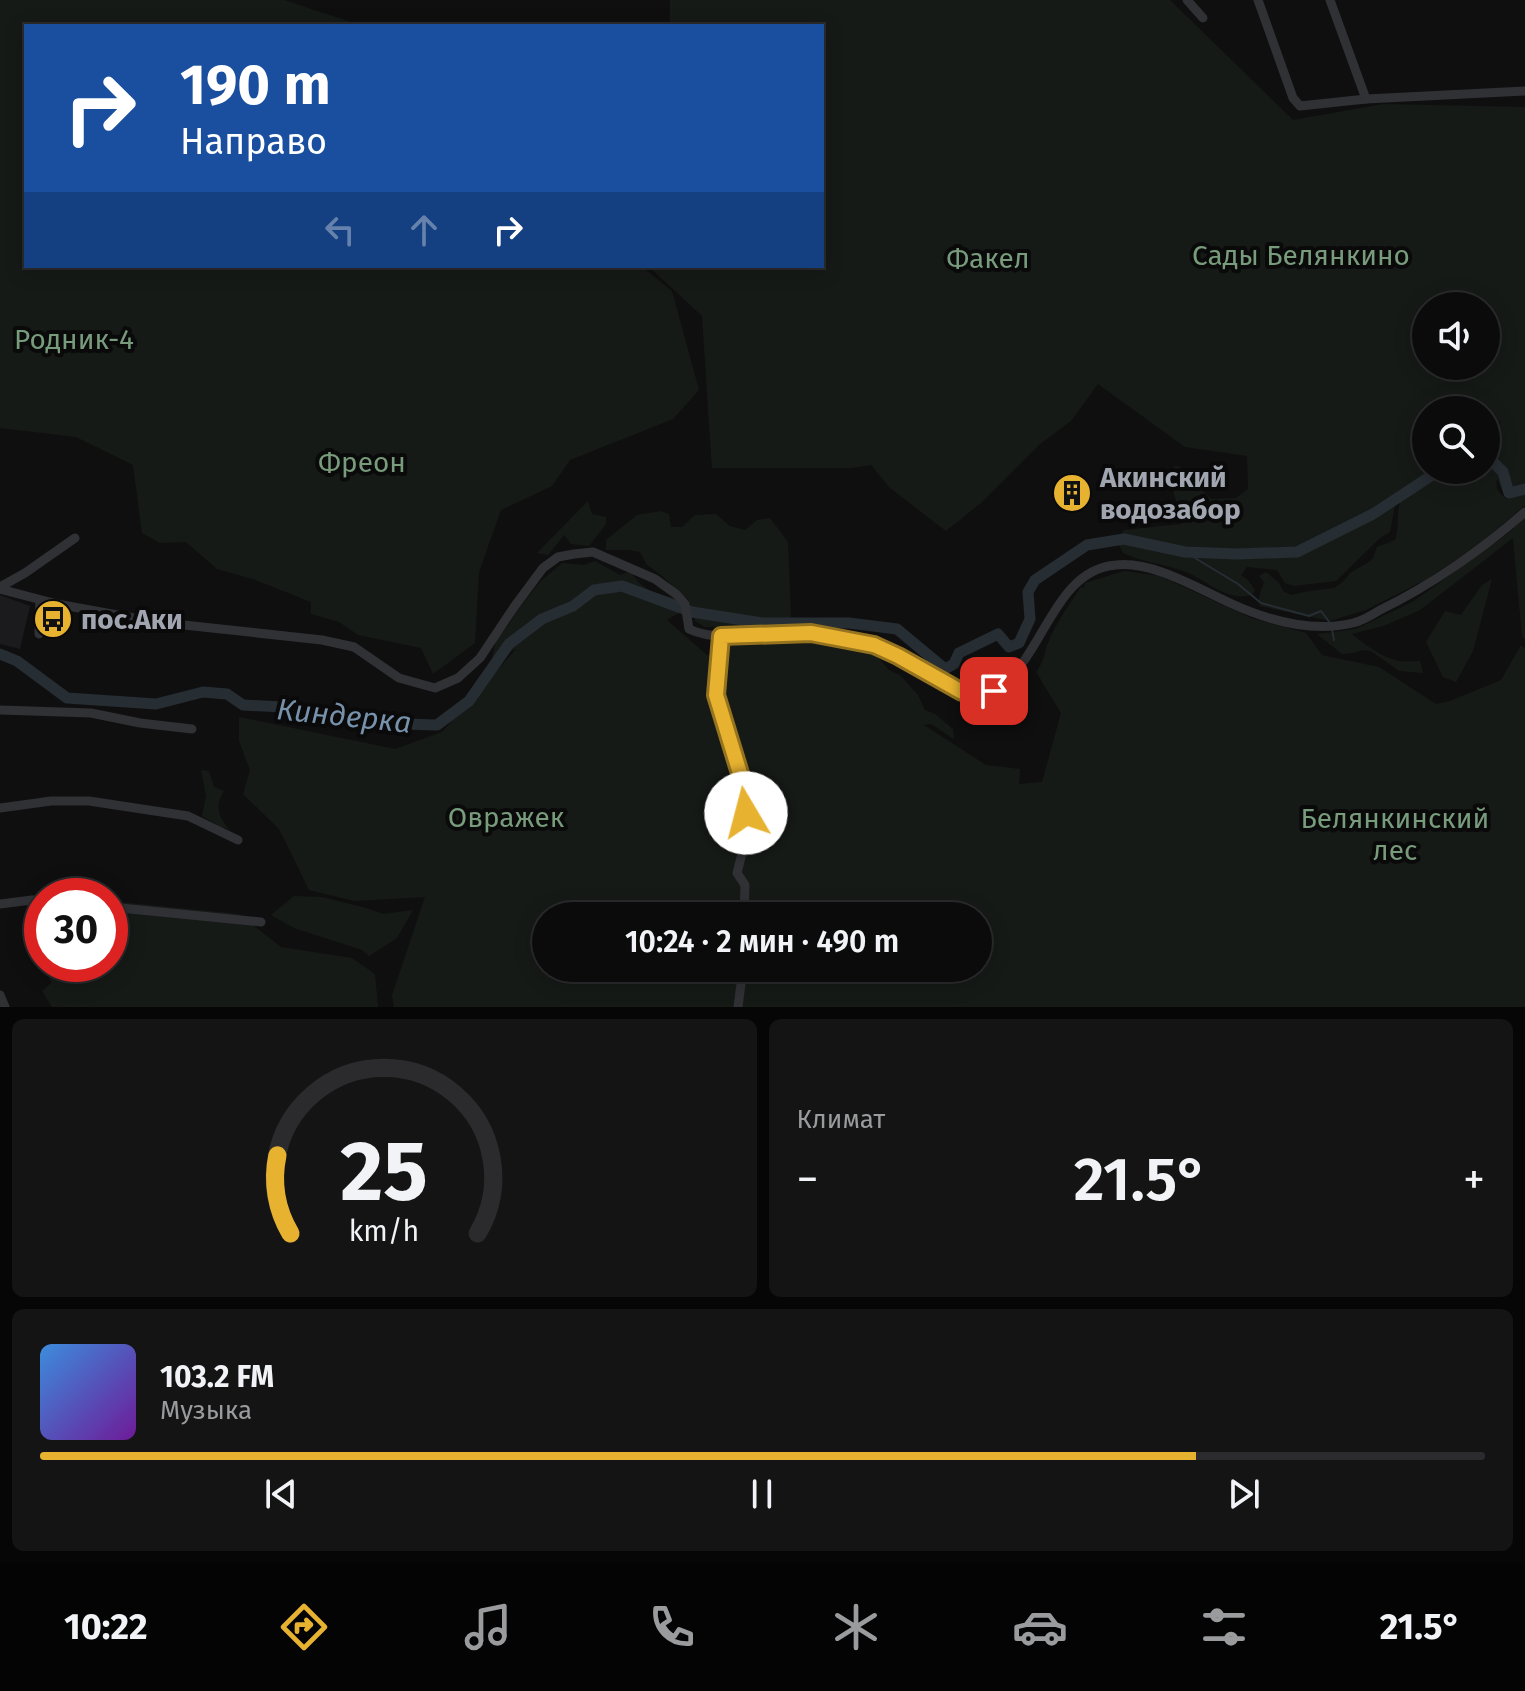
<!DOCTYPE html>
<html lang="ru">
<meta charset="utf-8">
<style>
body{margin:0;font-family:"Fira Sans",sans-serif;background:#141415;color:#f1f3f6;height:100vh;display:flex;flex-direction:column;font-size:30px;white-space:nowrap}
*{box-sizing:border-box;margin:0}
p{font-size:26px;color:#9a9b9d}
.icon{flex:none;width:44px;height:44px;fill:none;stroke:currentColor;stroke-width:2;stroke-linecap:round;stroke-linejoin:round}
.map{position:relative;height:1007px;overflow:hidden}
.side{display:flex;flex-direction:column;gap:12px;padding:12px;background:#060607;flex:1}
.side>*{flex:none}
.banner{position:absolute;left:24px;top:24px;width:800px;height:244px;border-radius:0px;box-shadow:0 4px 20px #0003,0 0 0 2px #2b2b2d;background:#1a4fa0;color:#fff;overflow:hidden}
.controls{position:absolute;left:1412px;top:292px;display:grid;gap:16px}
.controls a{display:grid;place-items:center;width:88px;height:88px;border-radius:50%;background:#0b0b0c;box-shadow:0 4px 20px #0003,0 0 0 2px #2b2b2d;font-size:40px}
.speed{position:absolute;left:24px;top:878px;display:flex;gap:16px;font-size:40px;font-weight:700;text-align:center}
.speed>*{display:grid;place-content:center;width:104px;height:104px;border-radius:50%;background:#0b0b0c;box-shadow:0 4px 20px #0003,0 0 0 2px #2b2b2d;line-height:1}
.speed .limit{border:12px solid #d22;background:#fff;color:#111}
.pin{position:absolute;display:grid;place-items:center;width:68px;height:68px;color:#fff;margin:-34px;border-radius:16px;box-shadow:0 4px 12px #0006}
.me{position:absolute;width:88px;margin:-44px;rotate:352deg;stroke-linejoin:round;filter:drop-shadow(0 0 6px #0008)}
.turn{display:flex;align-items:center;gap:28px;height:168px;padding:0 24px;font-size:36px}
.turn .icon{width:104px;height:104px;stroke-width:2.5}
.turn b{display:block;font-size:56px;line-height:68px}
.lanes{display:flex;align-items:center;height:76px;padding:0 24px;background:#0003;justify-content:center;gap:40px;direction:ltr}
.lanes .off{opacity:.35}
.big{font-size:60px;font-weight:600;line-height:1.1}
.side .widget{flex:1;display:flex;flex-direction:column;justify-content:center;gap:12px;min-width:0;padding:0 28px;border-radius:12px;background:#141415}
.side .dial{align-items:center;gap:0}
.dial svg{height:208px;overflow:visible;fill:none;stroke:#2b2b2d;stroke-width:7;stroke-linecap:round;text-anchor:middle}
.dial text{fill:#f1f3f6;stroke:none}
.song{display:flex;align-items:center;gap:24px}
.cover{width:96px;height:96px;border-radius:12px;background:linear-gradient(135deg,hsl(210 70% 55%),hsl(280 70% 35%))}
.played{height:8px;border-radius:4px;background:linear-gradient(90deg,#e7b230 80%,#2b2b2d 80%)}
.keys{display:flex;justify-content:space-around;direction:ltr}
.heat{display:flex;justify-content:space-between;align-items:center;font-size:44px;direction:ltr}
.side .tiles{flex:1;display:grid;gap:12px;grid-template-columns:1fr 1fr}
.widget:last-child{grid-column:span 2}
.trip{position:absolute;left:532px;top:902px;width:460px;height:80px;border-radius:40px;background:#0b0b0c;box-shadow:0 4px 20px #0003,0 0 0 2px #2b2b2d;font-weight:600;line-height:80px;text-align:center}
.dock{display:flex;height:128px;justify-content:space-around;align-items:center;background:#040405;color:#9a9b9d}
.dock .icon{width:56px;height:56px}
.dock .on{color:#e7b230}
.dock b{font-size:36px;color:#f1f3f6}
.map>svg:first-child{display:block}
.built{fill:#1b1b1d}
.green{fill:#161a17;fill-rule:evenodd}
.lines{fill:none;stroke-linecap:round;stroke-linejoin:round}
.stream{stroke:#262d33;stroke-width:2}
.river{stroke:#262d33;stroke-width:11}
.minor{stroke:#303135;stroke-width:9}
.route-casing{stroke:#96741f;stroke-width:20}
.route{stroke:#e7b230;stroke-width:14}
.labels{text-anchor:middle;stroke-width:8;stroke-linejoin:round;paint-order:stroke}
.park-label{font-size:28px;fill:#789b7c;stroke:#0a0a0b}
.poi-label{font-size:28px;font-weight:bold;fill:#a1a5b0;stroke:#0a0a0b;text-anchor:start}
.water-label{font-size:30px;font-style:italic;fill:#7891ab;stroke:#0a0a0b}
</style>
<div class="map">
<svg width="1525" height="1007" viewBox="0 0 1525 1007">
<rect width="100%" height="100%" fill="#0f0f10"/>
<polygon class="built" points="0,595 30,606 20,649 0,644"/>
<g class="green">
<polygon points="0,0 284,0 363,26 26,26 26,266 641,266 672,291 699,390 673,419 570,460 552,486 501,510 479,572 475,643 433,674 421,648 358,635 339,622 311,614 311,602 253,579 217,569 186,542 160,543 142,533 133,465 76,437 0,428"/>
<path d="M670,0h500l123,120 91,-16 141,3v384l-17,4 -6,-5 -5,-11c-2,9 2,15 10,20l18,-6v12l-35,30 -33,24 -32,21 -59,30 -36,11 -70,-15 -1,-9 5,-15 -5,-6 7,-4 13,11 5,9 8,3 12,-3 30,-4 10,-7 6,-8 19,-11 4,-4 4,-11 18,-7c5,-13 1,-25 5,-38l-5,3 -5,27 -10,6 -44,43 -42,5 -9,-3 -8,-13 -30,-3 -6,8 7,5 7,10 -3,5c-28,7 -45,-16 -69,-24 -20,-7 -41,-9 -60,-18l-6,-13 7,-10 57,-6 -5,-11v-13l-9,-26 8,-8 6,1 30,32 25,-1 12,-9 -1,-33 -62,-9 -87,-63 -27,37 -31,23 -59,59 -35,28 -56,-43 -19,-23 -20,3h-139l-10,-152 -54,-50h174v-240h-152zM1426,306h60v60h-60zM1426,410h60v18l16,-7 -16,15v34h-60z"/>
<polygon points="588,501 592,514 606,517 606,524 589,546 571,544 564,535 548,555 537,553"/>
<polygon points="661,511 669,514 671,527 682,527 695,515 716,514 730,526 745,530 757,520 770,518 788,542 791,616 782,628 705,627 695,621 689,601 661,575 647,565 640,552 629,550 606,550 606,540 637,515"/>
<path d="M1525,517v122l-3,-2 -9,-99 -93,72 -34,15 -34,9c13,11 30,24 48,27 6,1 14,0 20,0l3,12 -24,-2 -28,-20 -9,-1 -9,3 -11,1 -25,-20 39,-5 58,-28 92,-66z"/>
<path d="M595,561l25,14 11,-4c11,20 22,21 43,27l8,13 -15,9 40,35 18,1v-13l42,-5h48l59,15 15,17 11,5 18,20 7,15 10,4 18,15 1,10 -23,-15 -7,1 62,40 34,4 -1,15 23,-2 19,-69 -25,-41c10,-14 7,-16 12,-29 8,-20 21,-38 33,-56l3,1 1,-5 39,-12 36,5 91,42 55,15 16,22 57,12 57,37 14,-3 51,-21 20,-35 4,4v358h-1131l-2,-12 33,-98 -71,4 -45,-11 -30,-61 -36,-35 7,-24 -11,-29v-24l156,32 47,-17 74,-83 -24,9 4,-18 13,-16 7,-12 25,-31 21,-18 22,2zM546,916h432v52h-432z"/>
<polygon points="1492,579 1473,651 1456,682 1443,677 1426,642 1445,611 1461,615 1482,585"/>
<path d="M201,770l8,1 5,16 10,4c-10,15 -5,26 5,38l-8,-2 -19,-11 4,-20z"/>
<polygon points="294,896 322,897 366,908 383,914 413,910 397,938 369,956 362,950 294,928 271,915"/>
<polygon points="110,901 239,914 281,947 352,958 375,974 378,1007 52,1007 42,991 51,983 45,964 110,964"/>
</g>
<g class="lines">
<g class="stream">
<polyline points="1185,552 1238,584 1261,603 1309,616 1321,611 1330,623"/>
<polyline points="1332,629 1334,640"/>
</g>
<g class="river">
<polyline points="1486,455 1503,472 1509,493 1525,489"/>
<polyline points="0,654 17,661 67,698 156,704 203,692 227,694 243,705 301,708 351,718 404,724 437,725 469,701 509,644 542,619 573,606 594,590 622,586 692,612 762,623 849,623 897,629 945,669 954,664 959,653 998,634 1009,647 1019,643 1030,619 1028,592 1035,580 1087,545 1124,539 1185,552 1237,554 1297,552 1373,514 1440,470"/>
</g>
<g class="minor">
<polyline points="1187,0 1203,18"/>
<polyline points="1258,0 1293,98 1300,106 1366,99 1525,91"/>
<polyline points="1330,0 1366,99"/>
<polyline points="0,587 25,573 75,538"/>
<path d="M0,589l57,15 99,18 166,18 32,7 45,31 36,10 23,-10 22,-20 34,-51 29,-39 15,-11 16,-3 19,-2 62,27 21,15 9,10 4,25c30,15 85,3 119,4 16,1 51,7 66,12 32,10 88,61 121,46 3,-2 6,-5 9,-8 41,-33 52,-113 112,-118 37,-4 81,23 114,38 37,17 82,30 123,20 9,-2 19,-8 27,-13 50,-24 103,-61 145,-98"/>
<polyline points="39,634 40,600"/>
<polyline points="721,636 716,695 746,793 746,838 737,873 745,885 744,916"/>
<polyline points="0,710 91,713 140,723 192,729"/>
<polyline points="0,808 51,801 89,801 188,816 238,840"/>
<polyline points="0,904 32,900 42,901"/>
<polyline points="110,907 261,922"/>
<polyline points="0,995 5,1007"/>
<polyline points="738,1007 743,968"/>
</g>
</g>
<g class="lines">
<g class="route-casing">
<polyline id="route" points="746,813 746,793 716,695 721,636 811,633 874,645 898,656 962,692 976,693 994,691"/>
</g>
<use href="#route" class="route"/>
</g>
<defs>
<g id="building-disc" transform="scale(2)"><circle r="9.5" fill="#e7b230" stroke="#0a0a0b"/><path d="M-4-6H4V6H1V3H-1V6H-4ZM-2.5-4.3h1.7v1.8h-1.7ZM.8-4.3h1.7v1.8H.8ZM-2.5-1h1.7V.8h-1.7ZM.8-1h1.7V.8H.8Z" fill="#111"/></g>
<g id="bus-disc" transform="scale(2)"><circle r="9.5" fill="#e7b230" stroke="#0a0a0b"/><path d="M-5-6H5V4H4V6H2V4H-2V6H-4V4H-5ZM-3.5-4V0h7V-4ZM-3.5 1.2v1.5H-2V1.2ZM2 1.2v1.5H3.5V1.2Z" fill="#111"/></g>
</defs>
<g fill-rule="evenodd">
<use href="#building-disc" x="1072" y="493"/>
<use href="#bus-disc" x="53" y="619"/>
</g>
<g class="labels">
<g class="park-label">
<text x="1301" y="265">Сады Белянкино</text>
<text x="988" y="268">Факел</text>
<text x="74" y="349">Родник-4</text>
<text x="362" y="472">Фреон</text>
<text x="506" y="827">Овражек</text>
<text x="1395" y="828">Белянкинский<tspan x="1395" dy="32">лес</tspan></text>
</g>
<g class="poi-label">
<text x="1100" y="487">Акинский<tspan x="1100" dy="32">водозабор</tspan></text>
<text x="81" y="629">пос.Аки</text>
</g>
<g class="water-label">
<text transform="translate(344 716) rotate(6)" y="10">Киндерка</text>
</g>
</g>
</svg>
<div class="controls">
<a><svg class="icon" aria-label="sound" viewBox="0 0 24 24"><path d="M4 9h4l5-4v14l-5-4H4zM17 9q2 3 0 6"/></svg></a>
<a><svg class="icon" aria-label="search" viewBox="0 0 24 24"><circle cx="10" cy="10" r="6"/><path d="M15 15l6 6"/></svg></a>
</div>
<div class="speed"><div class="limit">30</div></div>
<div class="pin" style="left:994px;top:691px;background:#d93025"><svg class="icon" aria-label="arrive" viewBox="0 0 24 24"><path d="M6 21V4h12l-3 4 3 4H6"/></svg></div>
<svg class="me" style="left:746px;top:813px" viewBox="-20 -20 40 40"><circle r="19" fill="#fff"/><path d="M0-13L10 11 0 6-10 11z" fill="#e7b230"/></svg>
<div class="trip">10:24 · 2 мин · 490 m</div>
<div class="banner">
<div class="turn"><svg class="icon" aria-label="right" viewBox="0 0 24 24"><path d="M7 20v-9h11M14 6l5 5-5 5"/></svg><div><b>190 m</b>Направо</div></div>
<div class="lanes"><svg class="icon off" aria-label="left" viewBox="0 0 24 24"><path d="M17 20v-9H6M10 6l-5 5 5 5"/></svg><svg class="icon off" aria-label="ahead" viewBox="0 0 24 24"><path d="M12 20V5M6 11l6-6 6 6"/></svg><svg class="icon" aria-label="right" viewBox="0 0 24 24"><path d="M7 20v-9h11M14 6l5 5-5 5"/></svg></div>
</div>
</div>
<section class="side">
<div class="tiles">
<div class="widget dial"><svg viewBox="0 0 100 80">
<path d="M14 69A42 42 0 1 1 86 69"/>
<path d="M14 69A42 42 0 0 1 9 39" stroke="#e7b230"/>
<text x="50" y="56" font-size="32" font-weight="700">25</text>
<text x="50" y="72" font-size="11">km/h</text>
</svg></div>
<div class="widget"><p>Климат</p>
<div class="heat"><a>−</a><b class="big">21.5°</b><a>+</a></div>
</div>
<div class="widget">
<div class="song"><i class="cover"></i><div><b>103.2 FM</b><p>Музыка</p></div></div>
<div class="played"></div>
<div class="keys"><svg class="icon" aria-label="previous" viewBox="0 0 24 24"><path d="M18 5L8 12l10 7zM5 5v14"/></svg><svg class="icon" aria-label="pause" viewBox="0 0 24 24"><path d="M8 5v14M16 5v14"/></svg><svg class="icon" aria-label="next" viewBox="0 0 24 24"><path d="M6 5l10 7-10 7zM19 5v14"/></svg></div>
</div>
</div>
</section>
<nav class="dock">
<b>10:22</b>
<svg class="icon on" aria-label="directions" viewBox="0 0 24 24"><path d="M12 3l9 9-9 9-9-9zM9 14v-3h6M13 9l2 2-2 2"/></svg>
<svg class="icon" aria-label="music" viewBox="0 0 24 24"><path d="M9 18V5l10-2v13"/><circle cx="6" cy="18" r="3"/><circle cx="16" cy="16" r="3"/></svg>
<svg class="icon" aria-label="phone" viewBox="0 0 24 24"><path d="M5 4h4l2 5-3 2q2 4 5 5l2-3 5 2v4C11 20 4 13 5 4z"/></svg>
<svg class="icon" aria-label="climate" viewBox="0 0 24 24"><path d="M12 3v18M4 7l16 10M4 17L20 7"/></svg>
<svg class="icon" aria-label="car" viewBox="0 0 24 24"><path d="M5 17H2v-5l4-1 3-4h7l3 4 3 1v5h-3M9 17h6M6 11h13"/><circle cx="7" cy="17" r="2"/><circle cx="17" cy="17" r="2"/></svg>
<svg class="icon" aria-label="filters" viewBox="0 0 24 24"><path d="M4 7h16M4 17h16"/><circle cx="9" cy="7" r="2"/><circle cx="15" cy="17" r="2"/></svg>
<b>21.5°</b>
</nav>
